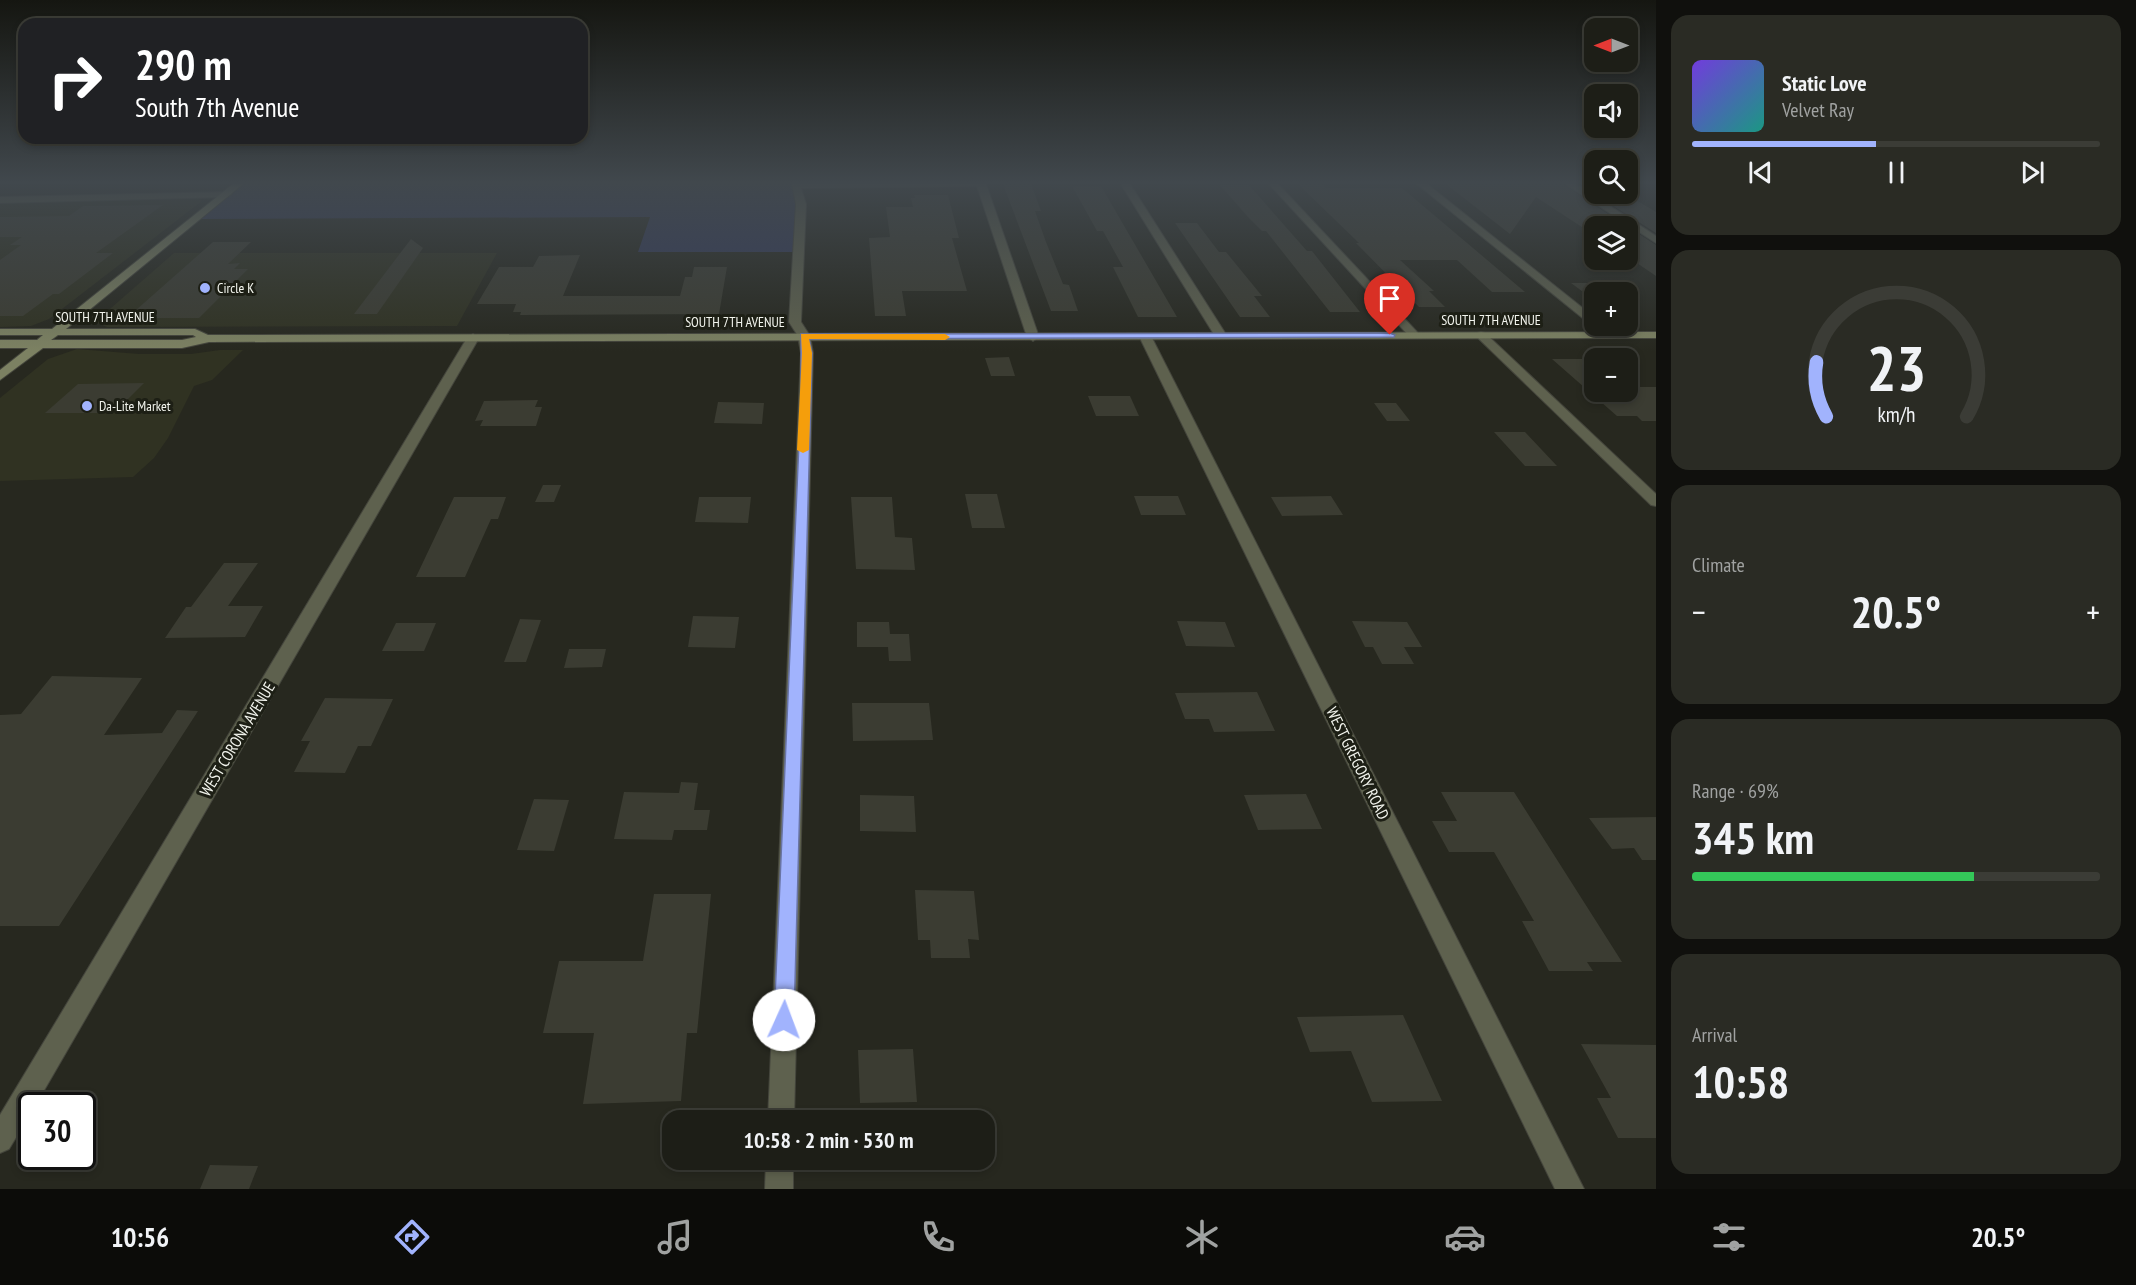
<!DOCTYPE html>
<meta charset="utf-8">
<style>
body{margin:0;font-family:"PT Sans Narrow",sans-serif;background:#2a2b24;color:#f1f3f6;height:100vh;display:flex;flex-direction:column;font-size:22px;white-space:nowrap}
*{box-sizing:border-box;margin:0}
p{font-size:20px;color:#a0a2a1}
.icon{flex:none;width:33px;height:33px;fill:none;stroke:currentColor;stroke-width:2;stroke-linecap:round;stroke-linejoin:round}
.map{position:relative;flex:1;overflow:hidden}
.sheet{display:flex;flex-direction:column;gap:15px;padding:15px;background:#10100d;width:480px}
.sheet>*{flex:none}
.hud{position:absolute;left:18px;top:18px;width:570px;height:126px;border-radius:18px;box-shadow:0 3px 9px #0003,0 0 0 2px #3b3c36;background:#202124;color:#fff;overflow:hidden}
.needle{width:39px;rotate:270deg}
.fabs{position:absolute;left:1584px;top:18px;display:grid;gap:12px}
.fabs a{display:grid;place-items:center;width:54px;height:54px;border-radius:12px;background:#1d1e17;box-shadow:0 3px 9px #0003,0 0 0 2px #3b3c36;font-size:30px}
.speed{position:absolute;left:18px;top:1092px;display:flex;gap:12px;font-size:30px;font-weight:700;text-align:center}
.speed>*{display:grid;place-content:center;width:78px;height:78px;border-radius:50%;background:#1d1e17;box-shadow:0 3px 9px #0003,0 0 0 2px #3b3c36;line-height:1}
.speed .limit{border:3px solid #111;border-radius:9px;background:#fff;color:#111}
.pin{position:absolute;display:grid;place-items:center;width:51px;height:51px;color:#fff;margin:-62px -26px;border-radius:50% 50% 50% 0;rotate:-45deg;box-shadow:0 0 6px #0007}
.pin .icon{rotate:45deg}
.me{position:absolute;width:66px;margin:-33px;rotate:2deg;stroke-linejoin:round;filter:drop-shadow(0 0 4px #0008)}
.turn{display:flex;align-items:center;gap:21px;height:126px;padding:0 18px;font-size:27px}
.turn .icon{width:78px;height:78px;stroke-width:2.5}
.turn b{display:block;font-size:42px;line-height:51px}
.big{font-size:45px;font-weight:700;line-height:1.1}
.sheet .widget{flex:1;display:flex;flex-direction:column;justify-content:center;gap:9px;min-width:0;padding:0 21px;border-radius:18px;background:#2a2b24}
.sheet .dial{align-items:center;gap:0}
.dial svg{height:156px;overflow:visible;fill:none;stroke:#3b3c36;stroke-width:7;stroke-linecap:round;text-anchor:middle}
.dial text{fill:#f1f3f6;stroke:none}
.song{display:flex;align-items:center;gap:18px}
.cover{width:72px;height:72px;border-radius:9px;background:linear-gradient(135deg,hsl(260 70% 55%),hsl(170 70% 35%))}
.played{height:6px;border-radius:3px;background:linear-gradient(90deg,#a1b3fd 45%,#3b3c36 45%)}
.keys{display:flex;justify-content:space-around;direction:ltr}
.heat{display:flex;justify-content:space-between;align-items:center;font-size:33px;direction:ltr}
.charge{height:9px;border-radius:4px;background:linear-gradient(90deg,#34c759 69%,#3b3c36 0)}
.trip{position:absolute;left:662px;top:1110px;width:333px;height:60px;border-radius:18px;background:#1d1e17;box-shadow:0 3px 9px #0003,0 0 0 2px #3b3c36;font-weight:700;line-height:60px;text-align:center}
.tabs{display:flex;height:96px;justify-content:space-around;align-items:center;background:#0c0c09;color:#a0a2a1}
.tabs .icon{width:42px;height:42px}
.tabs .on{color:#a1b3fd}
.tabs b{font-size:27px;color:#f1f3f6}
main{display:flex;flex:1;min-height:0}
.map>svg:first-child{display:block}
.built{fill:#303222}
.green{fill:#343b5d}
.building{fill:#3b3c32}
.lines{fill:none;stroke-linecap:round;stroke-linejoin:round}
.minor-casing{stroke:#44453c;stroke-width:2}
.secondary-casing{stroke:#44453c;stroke-width:2}
.minor{fill:#5e614e;fill-rule:evenodd}
.secondary{fill:#7c8162;fill-rule:evenodd}
.route{fill:#a1b3fd;stroke:#6974a4;stroke-width:1.5}
.slow{fill:#f59e0b}
.poi-dot{fill:#a1b3fd;stroke:#1d1f15;stroke-width:2}
.labels{text-anchor:middle;stroke-width:6;stroke-linejoin:round;paint-order:stroke}
.far-poi-label{font-size:14px;fill:#f3f5ee;stroke:#1d1f15;text-anchor:start}
.far-street-label{font-size:14px;fill:#f3f5ee;stroke:#1d1f15}
.street-label{font-size:16px;fill:#f3f5ee;stroke:#1d1f15}
</style>
<main>
<div class="map">
<svg width="1656" height="1189" viewBox="0 0 1656 1189">
<rect width="100%" height="100%" fill="#27281f"/>
<g class="built">
<polygon points="198,198 202,201 49,319 31,326 0,327 0,203"/>
<polygon points="174,253 497,253 457,326 107,327 95,322"/>
<polygon points="77,349 139,354 191,354 220,350 243,350 212,380 194,386 168,438 154,458 133,477 0,481 0,398 48,359"/>
</g>
<polygon class="green" points="240,184 797,184 799,252 638,252 650,217 198,219"/>
<g class="building">
<polygon points="1003,184 1031,184 1041,211 1035,211 1046,242 1063,284 1069,285 1078,311 1051,311"/>
<polygon points="1298,184 1323,184 1326,188 1402,188 1525,292 1492,292 1457,260 1400,260 1434,291 1429,291 1445,307 1419,307 1356,243 1359,243"/>
<polygon points="1446,184 1563,184 1626,226 1594,226 1594,235 1536,197 1510,234"/>
<polygon points="1220,185 1249,185 1307,251 1312,251 1360,312 1330,312 1266,231 1262,231 1247,216"/>
<polygon points="1072,186 1101,186 1177,317 1138,317 1113,267 1123,267 1103,231 1097,231"/>
<polygon points="914,195 948,195 959,238 952,238 967,291 902,291 906,316 875,316 869,238 890,237 886,207 913,207 911,198 915,198"/>
<polygon points="1631,197 1656,212 1656,233 1601,198"/>
<polygon points="163,205 96,253 113,253 59,294 53,294 23,316 0,316 0,260 21,245 10,245 22,237 0,237 0,217 69,216 83,206"/>
<polygon points="1175,223 1197,223 1219,252 1226,252 1262,296 1254,296 1270,317 1240,317"/>
<polygon points="1628,227 1656,245 1656,276 1628,257"/>
<polygon points="411,239 423,248 377,314 354,314"/>
<polygon points="213,242 251,242 228,264 240,263 234,269 248,269 199,318 127,318"/>
<polygon points="580,255 563,296 680,296 685,277 692,277 694,267 727,267 719,314 520,315 521,312 513,312 516,304 477,304 499,267 533,267 539,256"/>
<polygon points="1571,283 1601,283 1613,292 1594,292 1594,300"/>
<polygon points="1009,357 1015,376 991,376 985,358"/>
<polygon points="1552,359 1586,359 1594,366 1594,392 1628,392 1628,387 1656,387 1656,421 1642,421 1637,416 1617,416"/>
<polygon points="144,383 114,413 45,413 78,384"/>
<polygon points="1088,396 1130,396 1139,416 1096,416"/>
<polygon points="538,400 535,407 542,407 536,426 480,426 483,420 475,421 484,401"/>
<polygon points="718,402 764,403 762,424 714,423"/>
<polygon points="1374,403 1396,403 1410,421 1387,421"/>
<polygon points="1494,432 1525,432 1557,466 1525,466"/>
<polygon points="543,485 561,485 554,502 535,502"/>
<polygon points="965,494 997,494 1005,528 972,528"/>
<polygon points="1134,496 1178,496 1186,515 1141,515"/>
<polygon points="1331,496 1343,515 1282,516 1271,497"/>
<polygon points="454,497 506,497 498,519 491,519 465,577 416,577"/>
<polygon points="699,497 751,497 748,523 695,522"/>
<polygon points="851,497 892,497 895,537 912,538 915,570 856,569"/>
<polygon points="224,563 258,563 228,606 263,606 245,637 165,638 186,607 191,607"/>
<polygon points="693,616 739,617 735,648 688,647"/>
<polygon points="520,619 541,620 526,662 504,662"/>
<polygon points="1177,621 1225,622 1235,647 1186,646"/>
<polygon points="1352,621 1407,622 1422,647 1404,647 1414,664 1382,664 1373,647 1365,647"/>
<polygon points="857,622 889,622 890,634 909,634 911,661 889,661 888,647 857,647"/>
<polygon points="396,623 436,623 424,651 382,651"/>
<polygon points="569,649 606,649 602,667 564,668"/>
<polygon points="52,676 142,678 104,735 162,733 177,710 198,711 59,926 0,926 0,715 21,714"/>
<polygon points="1257,692 1275,731 1214,732 1209,719 1185,719 1175,693"/>
<polygon points="325,698 393,699 371,746 358,746 345,773 294,772 310,741 301,741"/>
<polygon points="852,703 929,703 933,740 853,741"/>
<polygon points="681,782 698,783 694,810 710,810 707,830 674,830 672,840 614,839 624,792 679,793"/>
<polygon points="1441,792 1514,792 1622,962 1587,962 1593,971 1549,971 1522,921 1534,921 1494,852 1449,852 1432,821 1457,821"/>
<polygon points="1306,794 1322,829 1258,830 1244,795"/>
<polygon points="860,795 914,796 916,832 860,831"/>
<polygon points="534,799 569,800 554,851 517,850"/>
<polygon points="1656,817 1656,860 1642,860 1634,848 1612,849 1589,818"/>
<polygon points="915,890 974,891 979,940 968,939 970,958 931,958 930,940 918,940"/>
<polygon points="654,894 711,894 697,1033 687,1033 681,1101 583,1104 594,1033 543,1033 559,961 643,961"/>
<polygon points="1403,1015 1442,1101 1372,1102 1351,1051 1310,1052 1297,1017"/>
<polygon points="1581,1044 1656,1045 1656,1138 1618,1138 1597,1098 1611,1098"/>
<polygon points="913,1049 917,1102 860,1103 858,1050"/>
<polygon points="210,1165 258,1166 249,1189 200,1189"/>
</g>
<g class="lines">
<g class="minor-casing">
<g id="minor">
<polygon points="792,184 986,184 1039,337 1033,341 1027,337 977,186 801,188 806,204 801,322 810,336 813,353 794,1120 768,1120 801,353 798,336 789,322 796,204"/>
<polygon points="1121,184 1130,184 1227,336 1225,338 1217,338 1215,336"/>
<polygon points="1269,184 1278,184 1418,333 1418,337 1410,337"/>
<polygon points="1417,184 1427,184 1594,317 1594,325 1590,324"/>
<polygon points="1565,184 1576,184 1656,236 1656,243"/>
<polygon points="230,192 232,194 227,197 0,203 0,197"/>
<polygon points="1481,332 1485,333 1656,494 1656,506 1651,505 1477,337 1477,333"/>
<polygon points="1145,333 1151,336 1584,1189 1555,1189 1139,336"/>
<polygon points="473,334 479,338 35,1106 32,1106 32,1111 9,1149 0,1153 0,1115 467,338"/>
<polygon points="766,1160 793,1160 793,1189 765,1189"/>
</g>
</g>
<g class="secondary-casing">
<path id="secondary" d="M233,184h10l-177,145h129l13,6 1448,-3v6l-1447,4 -27,6h-139l-43,32v-10l28,-22h-28v-8h37l6,-5h-43v-6h52zM58,335h135l3,2 -14,3h-131z"/>
</g>
<use href="#minor" class="minor"/>
<use href="#secondary" class="secondary"/>
</g>
<linearGradient id="sky" x2="0" y2="1"><stop stop-color="#151611"/><stop offset="0.52" stop-color="#41484d"/><stop offset="1" stop-color="#41484d" stop-opacity="0"/></linearGradient>
<rect width="1656" height="351" fill="url(#sky)"/>
<polygon class="route" points="1390,333 1395,335 1394,337 809,339 812,353 811,395 794,1020 792,1027 784,1030 777,1027 774,1020 801,395 801,334"/>
<polygon class="slow" points="801,334 945,334 950,337 945,340 809,339 812,353 809,450 803,453 797,450 802,353"/>
<g class="poi-dot">
<circle cx="205" cy="288" r="6"/>
<circle cx="87" cy="406" r="6"/>
</g>
<g class="labels">
<g class="far-poi-label">
<text x="217" y="293">Circle K</text>
<text x="99" y="411">Da-Lite Market</text>
</g>
<g class="far-street-label">
<text x="105" y="322">SOUTH 7TH AVENUE</text>
<text x="1491" y="325">SOUTH 7TH AVENUE</text>
<text x="735" y="327">SOUTH 7TH AVENUE</text>
</g>
<g class="street-label">
<text transform="translate(237 739) rotate(-59)" y="6">WEST CORONA AVENUE</text>
<text transform="translate(1358 763) rotate(64)" y="6">WEST GREGORY ROAD</text>
</g>
</g>
</svg>
<div class="fabs">
<a><svg class="needle" viewBox="-14 -14 28 28"><path d="M0-13l5 13h-10z" fill="#e53935"/><path d="M0 13l5-13h-10z" fill="#a0a2a1"/></svg></a>
<a><svg class="icon" aria-label="sound" viewBox="0 0 24 24"><path d="M4 9h4l5-4v14l-5-4H4zM17 9q2 3 0 6"/></svg></a>
<a><svg class="icon" aria-label="search" viewBox="0 0 24 24"><circle cx="10" cy="10" r="6"/><path d="M15 15l6 6"/></svg></a>
<a><svg class="icon" aria-label="layers" viewBox="0 0 24 24"><path d="M12 4l9 5-9 5-9-5zM3 14l9 5 9-5"/></svg></a>
<a>+</a>
<a>−</a>
</div>
<div class="speed"><div class="limit">30</div></div>
<div class="pin" style="left:1390px;top:335px;background:#d93025"><svg class="icon" aria-label="arrive" viewBox="0 0 24 24"><path d="M6 21V4h12l-3 4 3 4H6"/></svg></div>
<svg class="me" style="left:784px;top:1020px" viewBox="-20 -20 40 40"><circle r="19" fill="#fff"/><path d="M0-13L10 11 0 6-10 11z" fill="#a1b3fd"/></svg>
<div class="trip">10:58 · 2 min · 530 m</div>
<div class="hud">
<div class="turn"><svg class="icon" aria-label="right" viewBox="0 0 24 24"><path d="M7 20v-9h11M14 6l5 5-5 5"/></svg><div><b>290 m</b>South 7th Avenue</div></div>
</div>
</div>
<section class="sheet">
<div class="widget">
<div class="song"><i class="cover"></i><div><b>Static Love</b><p>Velvet Ray</p></div></div>
<div class="played"></div>
<div class="keys"><svg class="icon" aria-label="previous" viewBox="0 0 24 24"><path d="M18 5L8 12l10 7zM5 5v14"/></svg><svg class="icon" aria-label="pause" viewBox="0 0 24 24"><path d="M8 5v14M16 5v14"/></svg><svg class="icon" aria-label="next" viewBox="0 0 24 24"><path d="M6 5l10 7-10 7zM19 5v14"/></svg></div>
</div>
<div class="widget dial"><svg viewBox="0 0 100 80">
<path d="M14 69A42 42 0 1 1 86 69"/>
<path d="M14 69A42 42 0 0 1 9 41" stroke="#a1b3fd"/>
<text x="50" y="56" font-size="32" font-weight="700">23</text>
<text x="50" y="72" font-size="11">km/h</text>
</svg></div>
<div class="widget"><p>Climate</p>
<div class="heat"><a>−</a><b class="big">20.5°</b><a>+</a></div>
</div>
<div class="widget"><p>Range · 69%</p><b class="big">345 km</b><div class="charge"></div></div>
<div class="widget"><p>Arrival</p><b class="big">10:58</b></div>
</section>
</main>
<nav class="tabs">
<b>10:56</b>
<svg class="icon on" aria-label="directions" viewBox="0 0 24 24"><path d="M12 3l9 9-9 9-9-9zM9 14v-3h6M13 9l2 2-2 2"/></svg>
<svg class="icon" aria-label="music" viewBox="0 0 24 24"><path d="M9 18V5l10-2v13"/><circle cx="6" cy="18" r="3"/><circle cx="16" cy="16" r="3"/></svg>
<svg class="icon" aria-label="phone" viewBox="0 0 24 24"><path d="M5 4h4l2 5-3 2q2 4 5 5l2-3 5 2v4C11 20 4 13 5 4z"/></svg>
<svg class="icon" aria-label="climate" viewBox="0 0 24 24"><path d="M12 3v18M4 7l16 10M4 17L20 7"/></svg>
<svg class="icon" aria-label="car" viewBox="0 0 24 24"><path d="M5 17H2v-5l4-1 3-4h7l3 4 3 1v5h-3M9 17h6M6 11h13"/><circle cx="7" cy="17" r="2"/><circle cx="17" cy="17" r="2"/></svg>
<svg class="icon" aria-label="filters" viewBox="0 0 24 24"><path d="M4 7h16M4 17h16"/><circle cx="9" cy="7" r="2"/><circle cx="15" cy="17" r="2"/></svg>
<b>20.5°</b>
</nav>
